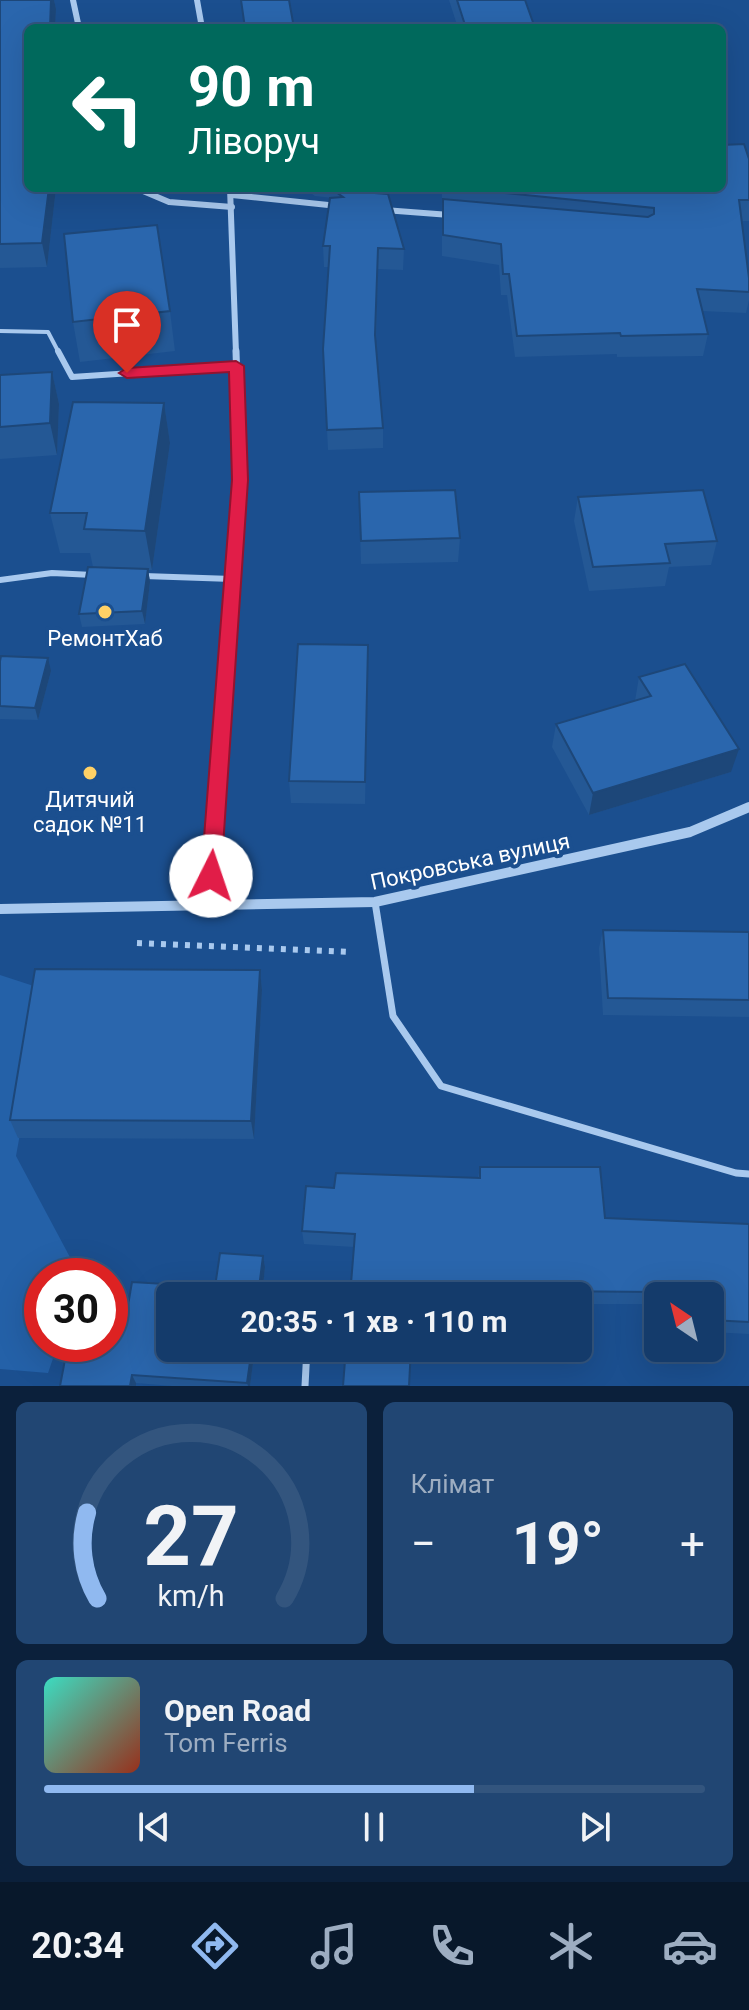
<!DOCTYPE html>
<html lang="uk">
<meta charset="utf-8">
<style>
body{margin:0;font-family:Roboto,sans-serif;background:#214673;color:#f1f3f6;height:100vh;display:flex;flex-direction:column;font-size:30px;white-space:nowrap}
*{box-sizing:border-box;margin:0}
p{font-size:26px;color:#9dadc1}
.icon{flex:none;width:44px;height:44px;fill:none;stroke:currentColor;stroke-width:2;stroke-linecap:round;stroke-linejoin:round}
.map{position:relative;height:1386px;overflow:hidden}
.sheet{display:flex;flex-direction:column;gap:16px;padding:16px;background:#0b203b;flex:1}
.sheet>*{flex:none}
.top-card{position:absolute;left:24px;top:24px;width:702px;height:168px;border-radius:12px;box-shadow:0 8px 32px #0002,0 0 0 2px #33557e;background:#00695c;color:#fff;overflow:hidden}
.needle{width:52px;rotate:325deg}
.fabs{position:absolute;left:644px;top:1282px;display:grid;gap:16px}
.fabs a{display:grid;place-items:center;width:80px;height:80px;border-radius:12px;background:#143b6b;box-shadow:0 8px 32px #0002,0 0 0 2px #33557e;font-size:40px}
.speed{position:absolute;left:24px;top:1258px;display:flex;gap:16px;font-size:40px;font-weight:700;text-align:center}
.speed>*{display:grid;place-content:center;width:104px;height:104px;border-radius:50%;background:#143b6b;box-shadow:0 8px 32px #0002,0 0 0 2px #33557e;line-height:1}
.speed .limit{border:12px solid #d22;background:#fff;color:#111}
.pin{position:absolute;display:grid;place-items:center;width:68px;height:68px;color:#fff;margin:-82px -34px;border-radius:50% 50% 50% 0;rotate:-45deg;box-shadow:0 0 8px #0007}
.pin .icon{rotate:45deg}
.me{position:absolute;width:88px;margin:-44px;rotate:4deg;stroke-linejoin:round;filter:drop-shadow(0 0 6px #0008)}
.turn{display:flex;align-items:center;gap:28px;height:168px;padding:0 32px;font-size:36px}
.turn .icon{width:104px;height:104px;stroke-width:2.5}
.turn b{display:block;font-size:56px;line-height:68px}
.big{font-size:60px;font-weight:700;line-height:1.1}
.sheet .widget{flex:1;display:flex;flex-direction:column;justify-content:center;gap:12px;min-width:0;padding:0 28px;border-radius:12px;background:#214673}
.sheet .dial{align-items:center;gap:0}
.dial svg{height:208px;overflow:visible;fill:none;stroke:#33557e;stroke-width:7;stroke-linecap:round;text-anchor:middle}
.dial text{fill:#f1f3f6;stroke:none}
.song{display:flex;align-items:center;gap:24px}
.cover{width:96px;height:96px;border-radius:12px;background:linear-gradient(135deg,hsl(170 70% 55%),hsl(10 70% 35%))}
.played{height:8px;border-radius:4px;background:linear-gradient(90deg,#90b9f0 65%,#33557e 65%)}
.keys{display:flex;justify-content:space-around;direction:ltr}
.heat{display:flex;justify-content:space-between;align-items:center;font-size:44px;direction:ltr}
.sheet .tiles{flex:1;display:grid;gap:16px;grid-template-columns:1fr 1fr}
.widget:last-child{grid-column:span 2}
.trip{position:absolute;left:156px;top:1282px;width:436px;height:80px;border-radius:12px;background:#143b6b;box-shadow:0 8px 32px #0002,0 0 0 2px #33557e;font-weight:700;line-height:80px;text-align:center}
.dock{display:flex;height:128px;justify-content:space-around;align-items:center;background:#08182b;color:#9dadc1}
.dock .icon{width:56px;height:56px}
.dock .on{color:#90b9f0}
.dock b{font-size:36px;color:#f1f3f6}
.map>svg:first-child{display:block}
.green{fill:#2461a8}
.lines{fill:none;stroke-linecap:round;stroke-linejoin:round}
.path{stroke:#a9c9ee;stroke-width:6;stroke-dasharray:5 7;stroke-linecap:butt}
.lane-far2{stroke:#a9c9ee;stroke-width:4}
.lane-far1{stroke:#a9c9ee;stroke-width:6}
.lane{stroke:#a9c9ee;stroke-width:7}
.street-far2{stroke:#a9c9ee;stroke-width:6}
.street-far1{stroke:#a9c9ee;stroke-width:7}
.street{stroke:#a9c9ee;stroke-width:10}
.wall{fill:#245895}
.shaded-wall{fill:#1d4779}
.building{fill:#2a66ad;stroke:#1d4779;stroke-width:2}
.route{fill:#e11d48;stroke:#92132f;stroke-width:2}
.poi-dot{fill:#ffd166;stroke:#1b4f8f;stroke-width:3}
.labels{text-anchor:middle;stroke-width:8;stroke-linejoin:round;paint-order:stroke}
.poi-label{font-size:22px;fill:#fff;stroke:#1b4f8f}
.street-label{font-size:22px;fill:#fff;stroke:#1b4f8f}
</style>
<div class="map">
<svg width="749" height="1386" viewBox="0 0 749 1386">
<rect width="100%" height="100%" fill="#1b4f8f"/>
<polygon class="green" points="0,975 46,990 16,1156 80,1276 42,1276 42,1344 58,1344 48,1373 0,1369"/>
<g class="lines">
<polyline class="path" points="137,943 351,952"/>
<polyline class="lane-far2" points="0,331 48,332 59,353"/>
<g class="lane-far1">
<polyline points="58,351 72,377 236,366"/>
<polyline points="144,576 232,579"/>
<polyline points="0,580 52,573 93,575"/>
</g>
<g class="lane">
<polyline points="375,902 393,1016 441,1086 736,1173 749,1174"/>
<polyline points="305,1386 307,1348"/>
</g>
<g class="street-far2">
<polyline points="73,0 79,28"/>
<polyline points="197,0 202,28"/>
<polyline points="136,188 169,202 232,207"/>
<polyline points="230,188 236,353"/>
<polyline points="232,195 338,206"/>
<polyline points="384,210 450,215"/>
</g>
<polyline class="street-far1" points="216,805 240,480 236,351"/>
<g class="street">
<polyline points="208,905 216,803"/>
<polyline points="0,909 375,902 690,832 749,807"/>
</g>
</g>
<g class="wall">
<polygon points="0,0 54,0 56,9 55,28 28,28 56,188 47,267 0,268"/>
<polygon points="449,0 525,0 535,28 458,28"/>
<polygon points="749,159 749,221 742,221 749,278 749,300 746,313 702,311 708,334 703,356 617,357 617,354 515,357 507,295 501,295 499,265 442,256 442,188 722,188"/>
<polygon points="303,188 384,188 385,194 404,249 403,270 378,269 376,341 383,428 383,448 328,450 323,349 328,267 324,267 323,246 332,198 315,196"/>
<polygon points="170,311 175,351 80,362 73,322"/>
<polygon points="52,372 59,404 57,455 0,459 0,375"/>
<polygon points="164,403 170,443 152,570 148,570 150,582 145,624 82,627 79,614 93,567 90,553 60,553 50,513"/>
<polygon points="359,492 460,538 458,562 361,564"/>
<polygon points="578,497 717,541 711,565 669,567 665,586 589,591 574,521"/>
<polygon points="0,661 51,671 38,720 0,719"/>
<polygon points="368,668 365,804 291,803 289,781"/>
<polygon points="639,677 731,772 589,815 552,747 556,724 635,701"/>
<polygon points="603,930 749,932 749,1017 603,1015 599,948"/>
<polygon points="260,970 262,990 254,1139 18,1138 10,1120"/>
<polygon points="480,1167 605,1218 749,1224 749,1334 710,1332 710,1296 658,1296 658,1330 653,1330 652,1304 578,1304 578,1296 350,1296 354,1247 304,1244 302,1231 334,1188 478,1178"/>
<polygon points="220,1253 263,1256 265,1267 262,1296 170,1296 170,1348 255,1348 250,1386 172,1386 136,1383 136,1386 60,1386 68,1344 110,1344 110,1316 126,1317 132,1282 215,1287"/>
</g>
<g class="shaded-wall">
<polygon points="51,0 54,0 56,9 55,28 50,28"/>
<polygon points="49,188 56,188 47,267 42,243"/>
<polygon points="52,372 59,404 57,455 50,423"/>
<polygon points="164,403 170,443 152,570 145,531"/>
<polygon points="148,569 150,582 145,624 142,611"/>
<polygon points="48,658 51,671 38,720 35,708"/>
<polygon points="739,749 731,772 589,815 593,793"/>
<polygon points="260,970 262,990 254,1139 251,1121"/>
<polygon points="263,1256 265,1267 262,1296 258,1296"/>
<polygon points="252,1348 255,1348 250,1386 248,1386 247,1383"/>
<polygon points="132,1375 136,1383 136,1386 130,1386"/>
</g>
<g class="building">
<polygon points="0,0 51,0 50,28 28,28 28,188 49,188 42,243 0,244"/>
<polygon points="241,0 289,0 294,28 245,28"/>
<polygon points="457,0 525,0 535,28 466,28"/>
<polygon points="744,144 749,159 749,200 739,200 749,278 749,292 697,289 708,334 621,336 620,333 517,336 509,274 503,274 501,244 443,235 443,199 648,217 654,214 654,208 455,188 722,188 722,145"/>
<polygon points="333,190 388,194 404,249 378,248 375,335 383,428 327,430 323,349 330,246 323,246 330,198 343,197"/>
<polygon points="157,225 170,311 73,322 64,234"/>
<polygon points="52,372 50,423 0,427 0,375"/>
<polygon points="73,402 164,403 145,531 84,529 87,513 50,513"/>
<polygon points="455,490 460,538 361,541 359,492"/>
<polygon points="703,490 717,541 665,544 670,563 593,567 578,497"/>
<polygon points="88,567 148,569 142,611 79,614"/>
<polygon points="298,644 368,645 365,782 289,781"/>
<polygon points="1,656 48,658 35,708 0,706 0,661"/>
<polygon points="685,664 739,749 593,793 556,724 651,696 639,677"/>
<polygon points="603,930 749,932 749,1000 608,998"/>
<polygon points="35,969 260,970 251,1121 10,1120"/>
<polygon points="480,1167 600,1167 605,1218 749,1224 749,1322 710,1320 710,1296 658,1296 658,1292 414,1290 414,1296 350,1296 355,1234 302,1231 306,1186 334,1188 336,1173 480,1178"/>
<polygon points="220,1253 263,1256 258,1296 170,1296 170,1348 252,1348 247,1383 132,1375 130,1386 60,1386 68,1344 110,1344 110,1316 126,1317 132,1282 215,1287"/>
<polygon points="346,1348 411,1348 409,1386 343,1386"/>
</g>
<polygon class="route" points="236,361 244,366 248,480 221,876 218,882 211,884 204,882 201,876 232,480 229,372 127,378 119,373 127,368"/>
<g class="poi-dot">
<circle cx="105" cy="612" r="8"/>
<circle cx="90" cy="773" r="8"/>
</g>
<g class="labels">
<g class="poi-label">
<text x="105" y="646">РемонтХаб</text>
<text x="90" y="807">Дитячий<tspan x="90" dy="25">садок №11</tspan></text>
</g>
<g class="street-label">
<text transform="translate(470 861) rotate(-12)" y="8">Покровська вулиця</text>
</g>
</g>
</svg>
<div class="fabs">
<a><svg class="needle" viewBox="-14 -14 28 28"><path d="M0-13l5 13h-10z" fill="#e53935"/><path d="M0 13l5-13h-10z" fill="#9dadc1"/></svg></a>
</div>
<div class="speed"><div class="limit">30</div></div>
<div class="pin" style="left:127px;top:373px;background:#d93025"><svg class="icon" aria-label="arrive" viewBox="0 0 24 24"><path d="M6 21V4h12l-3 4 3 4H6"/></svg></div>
<svg class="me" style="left:211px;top:876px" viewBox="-20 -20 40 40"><circle r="19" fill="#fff"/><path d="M0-13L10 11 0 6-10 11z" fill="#e11d48"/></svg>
<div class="trip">20:35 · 1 хв · 110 m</div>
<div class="top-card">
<div class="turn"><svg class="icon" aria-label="left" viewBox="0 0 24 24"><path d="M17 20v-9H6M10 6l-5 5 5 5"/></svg><div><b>90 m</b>Ліворуч</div></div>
</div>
</div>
<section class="sheet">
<div class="tiles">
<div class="widget dial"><svg viewBox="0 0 100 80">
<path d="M14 69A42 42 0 1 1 86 69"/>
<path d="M14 69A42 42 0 0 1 10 36" stroke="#90b9f0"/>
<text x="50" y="56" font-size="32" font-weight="700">27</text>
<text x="50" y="72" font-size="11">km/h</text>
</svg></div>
<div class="widget"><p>Клімат</p>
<div class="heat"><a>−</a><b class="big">19°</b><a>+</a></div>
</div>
<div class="widget">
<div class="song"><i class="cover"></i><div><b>Open Road</b><p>Tom Ferris</p></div></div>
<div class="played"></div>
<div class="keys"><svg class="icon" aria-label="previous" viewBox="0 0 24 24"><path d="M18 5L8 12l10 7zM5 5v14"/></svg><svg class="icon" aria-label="pause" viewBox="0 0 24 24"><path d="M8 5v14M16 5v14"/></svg><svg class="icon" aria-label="next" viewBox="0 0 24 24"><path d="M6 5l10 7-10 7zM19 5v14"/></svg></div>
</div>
</div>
</section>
<nav class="dock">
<b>20:34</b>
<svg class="icon on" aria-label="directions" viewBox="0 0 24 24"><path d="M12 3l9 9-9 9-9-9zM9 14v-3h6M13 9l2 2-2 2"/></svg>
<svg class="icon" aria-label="music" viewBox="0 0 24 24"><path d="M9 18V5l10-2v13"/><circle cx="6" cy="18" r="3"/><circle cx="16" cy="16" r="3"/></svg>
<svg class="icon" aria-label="phone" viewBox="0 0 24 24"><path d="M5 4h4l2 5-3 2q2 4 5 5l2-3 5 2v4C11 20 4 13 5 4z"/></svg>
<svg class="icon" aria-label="climate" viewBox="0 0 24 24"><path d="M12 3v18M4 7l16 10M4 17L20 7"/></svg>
<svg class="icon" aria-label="car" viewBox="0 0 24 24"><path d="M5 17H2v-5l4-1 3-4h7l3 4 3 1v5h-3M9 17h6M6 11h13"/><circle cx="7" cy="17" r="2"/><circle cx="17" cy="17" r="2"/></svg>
</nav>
